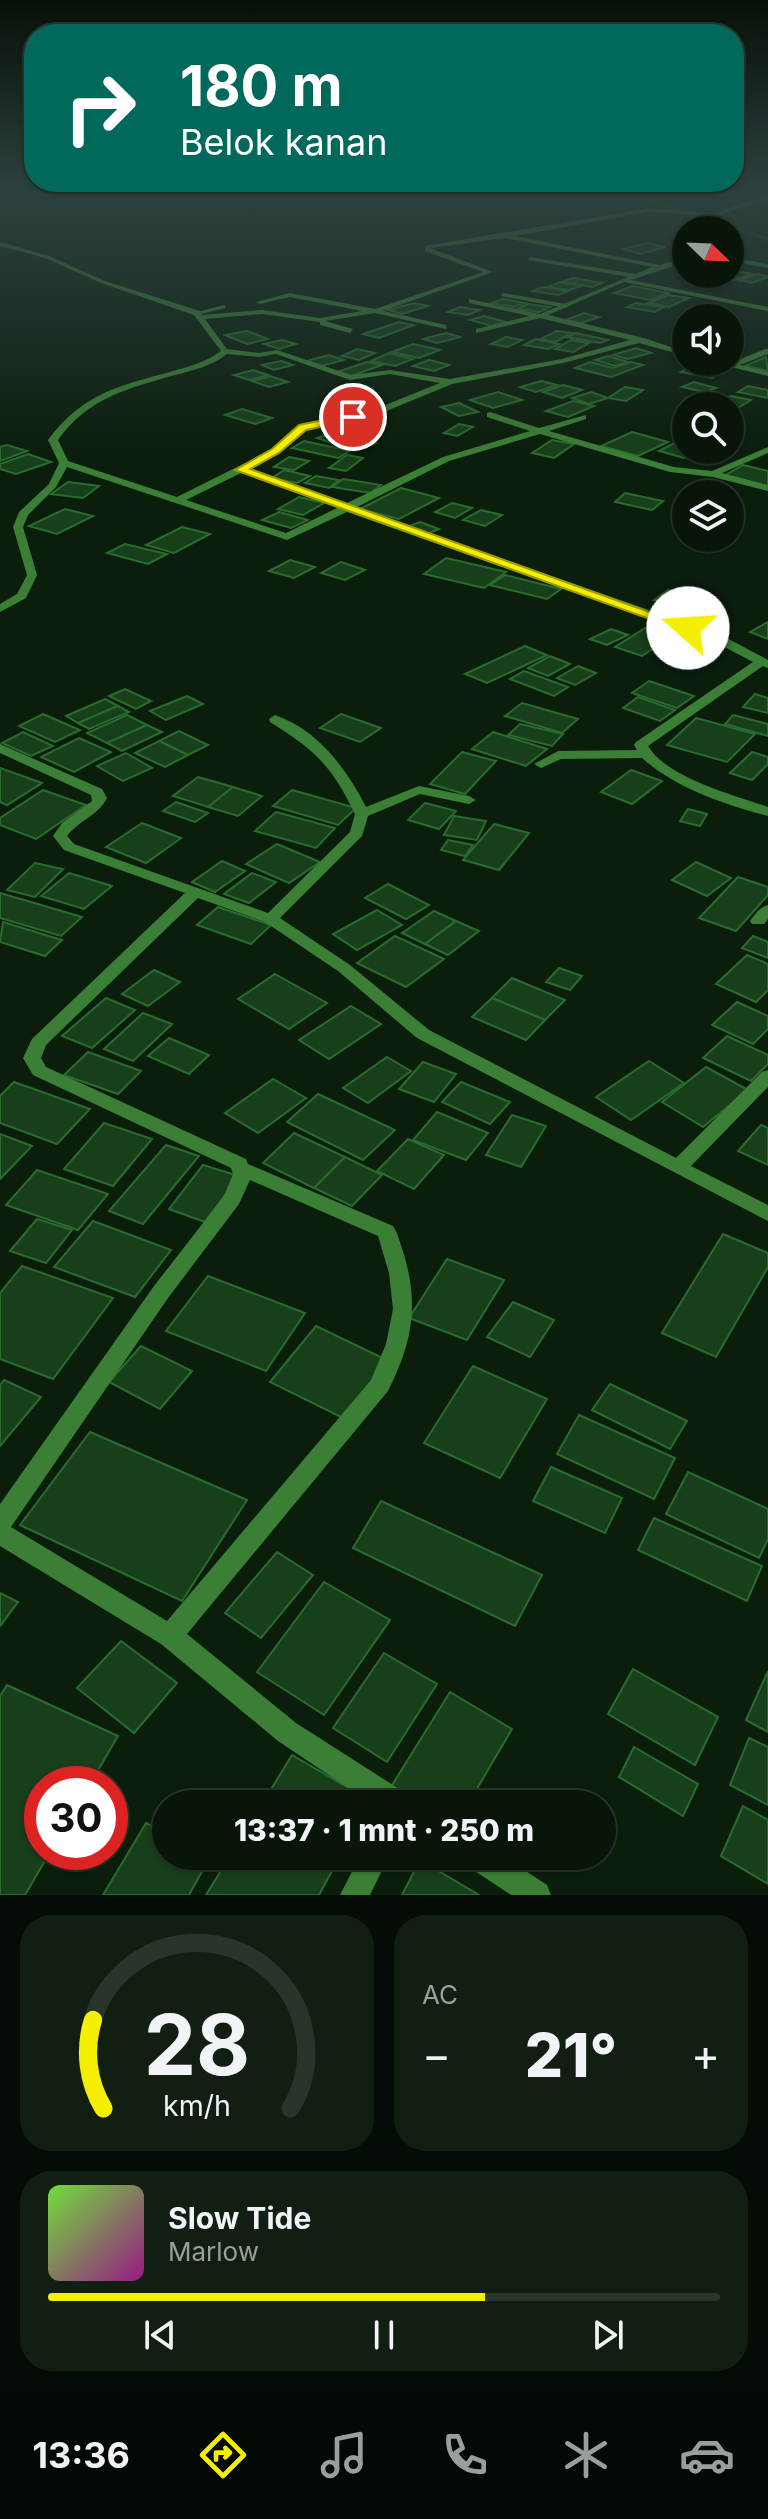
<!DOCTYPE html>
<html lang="id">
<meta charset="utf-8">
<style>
body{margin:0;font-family:Inter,sans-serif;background:#111f12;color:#f1f3f6;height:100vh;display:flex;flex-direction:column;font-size:30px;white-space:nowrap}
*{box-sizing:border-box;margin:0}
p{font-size:26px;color:#989f9c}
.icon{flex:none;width:44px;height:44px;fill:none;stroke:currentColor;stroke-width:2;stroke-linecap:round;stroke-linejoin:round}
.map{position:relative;height:1895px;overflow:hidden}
.side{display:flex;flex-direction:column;gap:20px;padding:20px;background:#040c05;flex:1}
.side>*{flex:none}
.banner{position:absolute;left:24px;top:24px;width:720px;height:168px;border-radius:32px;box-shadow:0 2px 6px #0004,0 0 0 2px #29352a;background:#00695c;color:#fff;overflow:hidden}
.needle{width:52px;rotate:113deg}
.controls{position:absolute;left:672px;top:216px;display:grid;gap:16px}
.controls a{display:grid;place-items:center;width:72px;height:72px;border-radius:50%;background:#081609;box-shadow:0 2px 6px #0004,0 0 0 2px #29352a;font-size:40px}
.speed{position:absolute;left:24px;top:1766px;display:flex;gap:16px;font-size:40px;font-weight:700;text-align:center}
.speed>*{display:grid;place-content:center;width:104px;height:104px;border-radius:50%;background:#081609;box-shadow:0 2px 6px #0004,0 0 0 2px #29352a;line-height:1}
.speed .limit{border:12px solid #d22;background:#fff;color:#111}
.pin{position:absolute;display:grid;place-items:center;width:68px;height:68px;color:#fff;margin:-34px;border:4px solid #fff;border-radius:50%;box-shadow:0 2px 8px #0007}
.me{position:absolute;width:88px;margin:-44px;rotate:289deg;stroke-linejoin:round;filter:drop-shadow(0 0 6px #0008)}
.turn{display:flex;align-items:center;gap:28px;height:168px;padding:0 24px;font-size:36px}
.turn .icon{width:104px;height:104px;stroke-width:2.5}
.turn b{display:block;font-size:56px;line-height:68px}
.big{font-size:60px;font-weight:800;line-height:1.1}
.side .card{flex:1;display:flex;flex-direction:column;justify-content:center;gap:12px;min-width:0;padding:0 28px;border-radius:32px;background:#111f12}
.side .dial{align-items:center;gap:0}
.dial svg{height:208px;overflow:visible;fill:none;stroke:#29352a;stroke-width:7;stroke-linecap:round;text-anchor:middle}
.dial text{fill:#f1f3f6;stroke:none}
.song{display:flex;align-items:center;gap:24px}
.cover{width:96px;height:96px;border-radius:12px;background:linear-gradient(135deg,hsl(100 70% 55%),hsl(310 70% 35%))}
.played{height:8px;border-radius:4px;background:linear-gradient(90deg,#f4ee00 65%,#29352a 65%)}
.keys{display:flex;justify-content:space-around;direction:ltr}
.heat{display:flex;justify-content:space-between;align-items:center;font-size:44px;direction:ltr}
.side .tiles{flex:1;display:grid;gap:20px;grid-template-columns:1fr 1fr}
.card:last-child{grid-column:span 2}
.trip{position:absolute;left:152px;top:1790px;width:464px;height:80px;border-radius:40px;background:#081609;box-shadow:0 2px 6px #0004,0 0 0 2px #29352a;font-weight:800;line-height:80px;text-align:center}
.tabs{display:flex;height:128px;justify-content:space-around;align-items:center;background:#030904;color:#989f9c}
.tabs .icon{width:56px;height:56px}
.tabs .selected{color:#f4ee00}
.tabs b{font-size:36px;color:#f1f3f6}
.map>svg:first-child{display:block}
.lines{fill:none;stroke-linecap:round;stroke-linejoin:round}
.stream{stroke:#213b08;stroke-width:4}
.building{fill:#173f1a;stroke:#296c2d;stroke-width:2}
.service{fill:#3b7e35;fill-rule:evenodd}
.minor{fill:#3b7e35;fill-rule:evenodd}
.route{fill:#f4ee00;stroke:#9f9b00;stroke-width:2}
</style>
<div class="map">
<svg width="768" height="1895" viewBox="0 0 768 1895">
<rect width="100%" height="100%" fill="#0b1e0c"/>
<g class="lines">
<g class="stream">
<polyline points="615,190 675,209"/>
<polyline points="704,219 768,239"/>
</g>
</g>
<g class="building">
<polygon points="647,243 665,247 641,254 623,249"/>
<polygon points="738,271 752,274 731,281 718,278"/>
<polygon points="758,274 768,277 752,283 738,280"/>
<polygon points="703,277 726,281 711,287 688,282"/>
<polygon points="573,278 602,283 593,287 564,281"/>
<polygon points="560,282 581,286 569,290 548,287"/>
<polygon points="633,286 668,293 650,300 614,293"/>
<polygon points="542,287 568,291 558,295 533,291"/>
<polygon points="668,295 689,298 669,307 648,303"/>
<polygon points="503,299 525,303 514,307 492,303"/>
<polygon points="414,303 428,306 402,314 388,310"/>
<polygon points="636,303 664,307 655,312 627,307"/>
<polygon points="528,304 550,307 539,312 517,309"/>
<polygon points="460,307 480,310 468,315 448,312"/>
<polygon points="584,313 599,317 581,323 566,320"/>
<polygon points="484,316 506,322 492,326 470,320"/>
<polygon points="399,322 414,325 379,338 363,334"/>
<polygon points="247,331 268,339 247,344 225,335"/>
<polygon points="557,331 572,333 555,342 540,339"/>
<polygon points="446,333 460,337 437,343 423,339"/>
<polygon points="576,333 608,340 600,343 567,337"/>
<polygon points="506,337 522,340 508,347 491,344"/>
<polygon points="536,339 559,344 548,349 524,345"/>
<polygon points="282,340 296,344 279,349 264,344"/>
<polygon points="571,340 589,343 573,352 555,349"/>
<polygon points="413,344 440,350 419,358 392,352"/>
<polygon points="636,348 651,353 628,359 613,355"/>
<polygon points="357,349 375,353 359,360 342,356"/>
<polygon points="389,353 413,359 395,366 371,361"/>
<polygon points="329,355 344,360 321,366 306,361"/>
<polygon points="608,356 628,362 615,366 595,360"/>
<polygon points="766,357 768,371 745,366"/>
<polygon points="429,360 449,365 434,371 413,366"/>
<polygon points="281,361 293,365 274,370 262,365"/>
<polygon points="367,362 382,365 351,376 337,372"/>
<polygon points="590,362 613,368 631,362 643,365 611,377 575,368"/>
<polygon points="692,365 723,371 712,378 681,372"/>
<polygon points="253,370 268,375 249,380 234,375"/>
<polygon points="270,376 288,382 269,387 252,381"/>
<polygon points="541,381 557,385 536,392 520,387"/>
<polygon points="694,382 716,388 704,392 682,387"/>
<polygon points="563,385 582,390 562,398 543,392"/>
<polygon points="748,386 768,390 768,398 738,392"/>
<polygon points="625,387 643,390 626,401 608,398"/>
<polygon points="498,392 522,400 493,408 470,400"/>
<polygon points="591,392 608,398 589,404 572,398"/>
<polygon points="731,396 751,400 738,408 717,403"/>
<polygon points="573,401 594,406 568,417 546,411"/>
<polygon points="459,403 478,412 459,416 441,407"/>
<polygon points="242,409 272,418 255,424 225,415"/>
<polygon points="459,424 473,427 457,436 444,433"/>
<polygon points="338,431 376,443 355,451 317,438"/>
<polygon points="632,432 668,442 638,456 601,446"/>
<polygon points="552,440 574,444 554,458 532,453"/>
<polygon points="304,441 350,451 338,458 292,448"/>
<polygon points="678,441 686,443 686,450 700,450 684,458 659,451"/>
<polygon points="7,445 27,451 0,461 0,447"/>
<polygon points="28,454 51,462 16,474 0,469 0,464"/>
<polygon points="347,455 363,458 346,471 329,468"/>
<polygon points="289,457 309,461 294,470 274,467"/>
<polygon points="743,465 768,471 768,487 724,476"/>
<polygon points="284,470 310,476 297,483 272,478"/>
<polygon points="316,476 339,480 329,488 305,483"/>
<polygon points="343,479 381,485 370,493 332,487"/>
<polygon points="68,482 99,486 83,498 51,494"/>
<polygon points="401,488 439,498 399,519 360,509"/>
<polygon points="625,493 663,501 652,510 615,502"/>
<polygon points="299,497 324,503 303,515 278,509"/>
<polygon points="452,503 472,508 455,518 435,512"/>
<polygon points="65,509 93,516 57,534 29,526"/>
<polygon points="481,510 502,515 485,526 463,520"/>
<polygon points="279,512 308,520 291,528 262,520"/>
<polygon points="420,522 439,529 427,534 407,527"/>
<polygon points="182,527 210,534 174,553 146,545"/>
<polygon points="125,544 167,554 148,564 107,553"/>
<polygon points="446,558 506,572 484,588 424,574"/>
<polygon points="290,560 315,567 294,578 269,571"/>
<polygon points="341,562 365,570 345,580 321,573"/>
<polygon points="505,575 561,589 547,599 490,585"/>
<polygon points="668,590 693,598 679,607 654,600"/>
<polygon points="768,622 768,639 750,632"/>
<polygon points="645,628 671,637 642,656 615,647"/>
<polygon points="611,629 628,635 607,645 590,639"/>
<polygon points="525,646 547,655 487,683 465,674"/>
<polygon points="550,656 570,664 548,676 528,668"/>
<polygon points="578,666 596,673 575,685 557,678"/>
<polygon points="524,671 568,687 554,696 510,679"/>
<polygon points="649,681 694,696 677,708 632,693"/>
<polygon points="125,689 151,701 136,709 109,696"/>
<polygon points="755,694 768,698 768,713 743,707"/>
<polygon points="187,696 203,704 166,720 150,711"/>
<polygon points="638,697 675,710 660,721 623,708"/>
<polygon points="105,699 118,706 78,723 66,716"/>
<polygon points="522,703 578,719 562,733 505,716"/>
<polygon points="118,706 129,712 89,729 78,723"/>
<polygon points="43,714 80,730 55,742 19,726"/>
<polygon points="341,714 381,728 360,742 320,728"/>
<polygon points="127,715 147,725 107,743 87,733"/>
<polygon points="733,715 768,724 768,736 725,724"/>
<polygon points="696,718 755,734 727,762 667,745"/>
<polygon points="520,724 563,734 552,746 508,735"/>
<polygon points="147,725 162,732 122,751 107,743"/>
<polygon points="179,731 208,745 188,755 159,741"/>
<polygon points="23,732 53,746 31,756 2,743"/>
<polygon points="493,732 547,749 526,766 472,749"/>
<polygon points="79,738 111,752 74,772 41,757"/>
<polygon points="159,741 188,755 165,767 135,753"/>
<polygon points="462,752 496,761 465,794 430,784"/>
<polygon points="752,752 768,757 768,764 752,780 730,773"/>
<polygon points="126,753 152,768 123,781 97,766"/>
<polygon points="0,768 42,783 7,805 0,802"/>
<polygon points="631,770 662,781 632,804 601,792"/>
<polygon points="198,777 233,787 208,807 173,796"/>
<polygon points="233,787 262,796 238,816 208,807"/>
<polygon points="43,790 86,805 36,839 0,825 0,818"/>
<polygon points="292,790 356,808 338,825 273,806"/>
<polygon points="176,802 208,813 195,822 163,811"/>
<polygon points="425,803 456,811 439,829 408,820"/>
<polygon points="688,809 707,814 700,826 680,821"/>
<polygon points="276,812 335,828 316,848 255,831"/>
<polygon points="454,816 486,821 477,840 444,835"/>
<polygon points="142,823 181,838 146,863 106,847"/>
<polygon points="494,824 529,833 499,870 463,860"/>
<polygon points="448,840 473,845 465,856 441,850"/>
<polygon points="277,844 320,862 289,883 246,864"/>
<polygon points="222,861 245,871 215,892 192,882"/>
<polygon points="696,862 731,878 707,896 672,880"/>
<polygon points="35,863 63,869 35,897 7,890"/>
<polygon points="69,873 112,886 84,909 41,896"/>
<polygon points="252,873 276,882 249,903 224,894"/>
<polygon points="738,877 768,887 768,895 736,931 699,918"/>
<polygon points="388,884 429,905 406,919 365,898"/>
<polygon points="0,893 82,917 61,936 0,918"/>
<polygon points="218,907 271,925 251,944 197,925"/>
<polygon points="377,910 402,925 357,950 333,934"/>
<polygon points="434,911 456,921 425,944 402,933"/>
<polygon points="456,921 479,931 448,955 425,944"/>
<polygon points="3,922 62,940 45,956 0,942"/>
<polygon points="395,936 444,959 406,987 357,963"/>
<polygon points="753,936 768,942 768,958 742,948"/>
<polygon points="747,955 768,964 768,990 756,1002 716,984"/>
<polygon points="559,968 582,976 570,990 546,982"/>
<polygon points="154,970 180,982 148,1006 122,994"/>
<polygon points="275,974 327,1003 289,1029 238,999"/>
<polygon points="512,978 565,1000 545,1020 492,998"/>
<polygon points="106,998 135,1010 92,1048 62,1036"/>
<polygon points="492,998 545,1020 526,1040 472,1017"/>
<polygon points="737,1002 768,1016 768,1029 753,1044 712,1025"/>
<polygon points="351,1006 381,1024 329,1059 299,1040"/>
<polygon points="143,1013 172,1024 133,1061 104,1049"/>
<polygon points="727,1036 768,1055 768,1064 751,1081 703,1058"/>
<polygon points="169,1038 209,1055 189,1074 148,1056"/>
<polygon points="88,1052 141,1071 118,1094 64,1075"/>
<polygon points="387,1057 411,1071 368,1103 343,1088"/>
<polygon points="649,1061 684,1083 631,1120 596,1097"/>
<polygon points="423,1062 456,1074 434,1102 399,1089"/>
<polygon points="706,1067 748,1090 703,1127 662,1102"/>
<polygon points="273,1079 306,1098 258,1133 225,1113"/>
<polygon points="14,1082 90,1109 57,1144 0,1123 0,1096"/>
<polygon points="461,1082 510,1102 490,1124 442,1102"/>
<polygon points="318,1094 395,1130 363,1160 287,1122"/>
<polygon points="437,1112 488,1133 466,1160 413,1140"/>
<polygon points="512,1115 546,1126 521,1167 486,1155"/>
<polygon points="104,1123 152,1139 113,1186 64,1169"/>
<polygon points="761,1125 768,1128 768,1165 738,1151"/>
<polygon points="294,1133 345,1157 314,1188 263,1163"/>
<polygon points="0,1134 32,1146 0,1179"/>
<polygon points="408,1139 444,1155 414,1189 377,1171"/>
<polygon points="166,1145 199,1156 143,1224 109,1211"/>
<polygon points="345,1157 382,1175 352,1206 314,1188"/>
<polygon points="203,1165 239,1176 205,1222 169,1209"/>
<polygon points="37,1170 108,1194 78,1230 6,1205"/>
<polygon points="37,1219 72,1230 46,1263 10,1251"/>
<polygon points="93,1221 171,1250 135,1297 54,1267"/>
<polygon points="723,1234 768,1253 768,1267 716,1357 662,1333"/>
<polygon points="447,1259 504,1280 467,1340 409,1318"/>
<polygon points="22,1266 113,1298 53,1379 0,1359 0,1293"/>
<polygon points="208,1276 305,1313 266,1371 166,1331"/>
<polygon points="513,1302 554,1320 530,1357 487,1337"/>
<polygon points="316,1326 389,1361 345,1419 270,1382"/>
<polygon points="141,1346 192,1371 160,1409 109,1382"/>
<polygon points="473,1366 547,1399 500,1478 424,1443"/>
<polygon points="4,1380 41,1397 0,1446 0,1385"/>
<polygon points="610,1384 687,1421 670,1449 592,1410"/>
<polygon points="579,1415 675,1458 654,1499 557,1454"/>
<polygon points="90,1432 247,1500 182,1601 20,1525"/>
<polygon points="551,1467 622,1498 605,1533 533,1501"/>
<polygon points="688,1472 768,1509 768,1539 759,1558 666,1514"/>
<polygon points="381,1501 542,1575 515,1626 353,1548"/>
<polygon points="654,1518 762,1566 747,1601 638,1550"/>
<polygon points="277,1552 313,1575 261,1638 225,1613"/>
<polygon points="324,1582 390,1620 324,1715 257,1672"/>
<polygon points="0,1593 18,1602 0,1626"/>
<polygon points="121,1641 177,1683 134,1733 77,1688"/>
<polygon points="384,1653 437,1684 387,1762 333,1728"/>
<polygon points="633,1669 718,1717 695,1765 608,1714"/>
<polygon points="768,1671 768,1732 746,1720"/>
<polygon points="7,1685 118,1736 90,1784 42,1784 42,1852 50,1852 25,1895 0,1895 0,1696"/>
<polygon points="450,1692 512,1729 468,1804 412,1804 389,1790"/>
<polygon points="749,1738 768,1747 768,1805 730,1785"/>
<polygon points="634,1747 698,1784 683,1816 619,1777"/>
<polygon points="292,1755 371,1801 370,1804 262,1804"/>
<polygon points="743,1806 768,1820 768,1884 721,1856"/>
<polygon points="146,1823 166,1833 166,1856 210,1857 189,1895 103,1895"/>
<polygon points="230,1856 340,1856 319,1895 206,1895"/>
<polygon points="420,1860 479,1895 402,1895"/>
</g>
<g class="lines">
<g class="service">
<polygon points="530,257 636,274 639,276 636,278 528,260"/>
<polygon points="503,293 566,304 569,306 566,308 501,296"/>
<polygon points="224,305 226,308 197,315 194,313"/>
</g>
<g class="minor">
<path d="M768,195v4l-51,17 -19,3 6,5 -5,6h-7l5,-6 -6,-6 4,-3 -46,-3 -134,24 145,29 26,-7v4l-55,18 137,27v4l-144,-29 -76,33 96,23 42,14v4l-47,-13 -76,20 -111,21 -68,28 -79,18 -26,23 -30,17 96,34 98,-47 87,-26 -43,-14v-4l3,-1 49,16 47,-13v4l-37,12 125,36 38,4 56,-24v6l-46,20 46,12v6l-55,-14 -43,-5 -130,-38 -91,27 -94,47 366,127 47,25v8l-5,-2 -115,80c19,32 86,49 120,61v9c-42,-11 -93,-28 -126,-58l-81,1 -20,9 -7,-4 24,-13 79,-1 -3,-5 2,-3 117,-80 -40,-21 -366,-129 -60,28 -220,-73 -11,20 -28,28 -5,12 14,48 -11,23 -26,14v-8l17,-10 10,-19 -14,-48 6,-15 30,-28 10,-21 -11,-23c34,-46 70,-54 122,-68 19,-6 35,-9 51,-21l-27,-36 -93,-32 -56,-25 -45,-12v-4l49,14 56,25 95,30 2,4 60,-5 58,8 42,-7 -72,-14 -30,7 -4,-2 34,-9 85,16 108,-37 -58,-21v-5l224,-38 66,5zM505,238l147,29 -112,47 -71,-15v4l61,13 -54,13v4l64,-15 90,22 -68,19 -112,20 -60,-9 -39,5 -74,-25 -18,3 -32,-4 -22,-30 57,-5 58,8v3l30,8 3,-4 -28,-8 50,-8 71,16v-4l-63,-14 110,-39 -63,-24zM227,354l32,3 17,-3 74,26 40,-6 50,9 -62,25 -79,18 -26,23 -96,48 -109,-36 -10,-21c31,-43 69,-51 117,-65 20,-5 36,-9 52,-21zM241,473l96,35 -51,25 -100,-33z"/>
<polygon points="730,257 768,264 768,268 730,261"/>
<polygon points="765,349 768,349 768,354 740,365 768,372 768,376 710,362 731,363"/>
<path d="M275,715c43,15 71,53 91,92l53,-21 50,10 7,4 -7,4 -49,-10 -52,22 -6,20 -82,82 70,47 79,65 247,128 86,-86 6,-2v17l-77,79 77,39v16l-351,-183 -79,-67 -73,-49 -67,-24 -152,147 -5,13 5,9 200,92 2,5 145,62 3,5c23,61 22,101 -8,160l-201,243 109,89 111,71 4,10h-39l-94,-63 -117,-97 -161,-98v-42l154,-218 70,-90 9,-22 -2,-6 -198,-93 -10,-17 9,-19 153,-146 -121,-43 -11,-14 9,-13 30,-22 -1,-6 -91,-42v-9l102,45 5,9c-8,17 -29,23 -40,38l7,8 194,69 82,-81 5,-18c-24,-49 -39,-63 -85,-92l-1,-3zM250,1180l128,56 11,37 4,36 -7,35 -15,36 -204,241 -156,-94 157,-229 71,-94z"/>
<path d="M768,905v14l-4,5h-12l-2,-3c5,-7 10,-14 18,-16z"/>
<polygon points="360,1856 389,1856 370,1895 340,1895"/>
<polygon points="463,1856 503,1856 547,1885 551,1895 511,1895 467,1866"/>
</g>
</g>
<linearGradient id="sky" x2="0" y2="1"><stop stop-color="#061007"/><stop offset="0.42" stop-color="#2e4140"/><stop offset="1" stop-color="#2e4140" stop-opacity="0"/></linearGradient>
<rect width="768" height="455" fill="url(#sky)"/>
<polygon class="route" points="353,414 357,419 306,430 279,453 250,469 694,628 683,631 235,470 272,449 299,425"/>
</svg>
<div class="controls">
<a><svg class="needle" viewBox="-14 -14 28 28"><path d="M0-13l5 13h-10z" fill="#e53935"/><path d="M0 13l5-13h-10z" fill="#989f9c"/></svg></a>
<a><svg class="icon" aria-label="sound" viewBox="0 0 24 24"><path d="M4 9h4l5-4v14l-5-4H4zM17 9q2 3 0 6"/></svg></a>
<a><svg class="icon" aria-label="search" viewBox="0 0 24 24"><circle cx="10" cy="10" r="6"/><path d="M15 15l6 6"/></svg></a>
<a><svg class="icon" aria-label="layers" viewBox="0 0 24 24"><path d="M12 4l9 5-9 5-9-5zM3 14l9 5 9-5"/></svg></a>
</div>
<div class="speed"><div class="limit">30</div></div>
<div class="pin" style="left:353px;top:417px;background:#d93025"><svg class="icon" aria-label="arrive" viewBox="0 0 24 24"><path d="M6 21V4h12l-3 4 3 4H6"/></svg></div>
<svg class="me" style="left:688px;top:628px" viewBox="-20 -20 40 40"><circle r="19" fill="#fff"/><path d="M0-13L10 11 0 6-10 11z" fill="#f4ee00"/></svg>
<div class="trip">13:37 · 1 mnt · 250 m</div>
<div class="banner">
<div class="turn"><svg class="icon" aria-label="right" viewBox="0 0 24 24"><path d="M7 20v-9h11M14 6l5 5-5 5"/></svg><div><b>180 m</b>Belok kanan</div></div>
</div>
</div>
<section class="side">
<div class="tiles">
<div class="card dial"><svg viewBox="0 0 100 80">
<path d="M14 69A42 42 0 1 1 86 69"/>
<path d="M14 69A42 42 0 0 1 10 35" stroke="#f4ee00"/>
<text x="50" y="56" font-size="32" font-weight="700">28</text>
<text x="50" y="72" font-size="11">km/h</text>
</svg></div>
<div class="card"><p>AC</p>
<div class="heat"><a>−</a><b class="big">21°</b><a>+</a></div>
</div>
<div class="card">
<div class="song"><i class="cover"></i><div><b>Slow Tide</b><p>Marlow</p></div></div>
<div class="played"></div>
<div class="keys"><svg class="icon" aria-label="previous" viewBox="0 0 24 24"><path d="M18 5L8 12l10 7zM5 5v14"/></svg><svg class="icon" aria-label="pause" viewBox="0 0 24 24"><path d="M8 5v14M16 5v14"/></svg><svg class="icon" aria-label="next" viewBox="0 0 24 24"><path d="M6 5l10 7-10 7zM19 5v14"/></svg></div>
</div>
</div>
</section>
<nav class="tabs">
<b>13:36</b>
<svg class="icon selected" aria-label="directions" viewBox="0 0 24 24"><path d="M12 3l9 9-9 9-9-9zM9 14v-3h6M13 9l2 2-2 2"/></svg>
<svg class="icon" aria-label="music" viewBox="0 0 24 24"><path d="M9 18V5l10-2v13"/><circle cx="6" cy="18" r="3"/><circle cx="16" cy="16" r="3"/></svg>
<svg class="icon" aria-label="phone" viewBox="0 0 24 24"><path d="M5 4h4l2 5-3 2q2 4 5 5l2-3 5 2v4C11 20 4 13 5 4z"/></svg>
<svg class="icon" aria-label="climate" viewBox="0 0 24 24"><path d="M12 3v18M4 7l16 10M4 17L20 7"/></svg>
<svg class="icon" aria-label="car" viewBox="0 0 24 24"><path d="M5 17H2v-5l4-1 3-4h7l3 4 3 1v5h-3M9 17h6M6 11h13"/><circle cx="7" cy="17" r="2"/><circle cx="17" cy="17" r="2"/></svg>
</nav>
